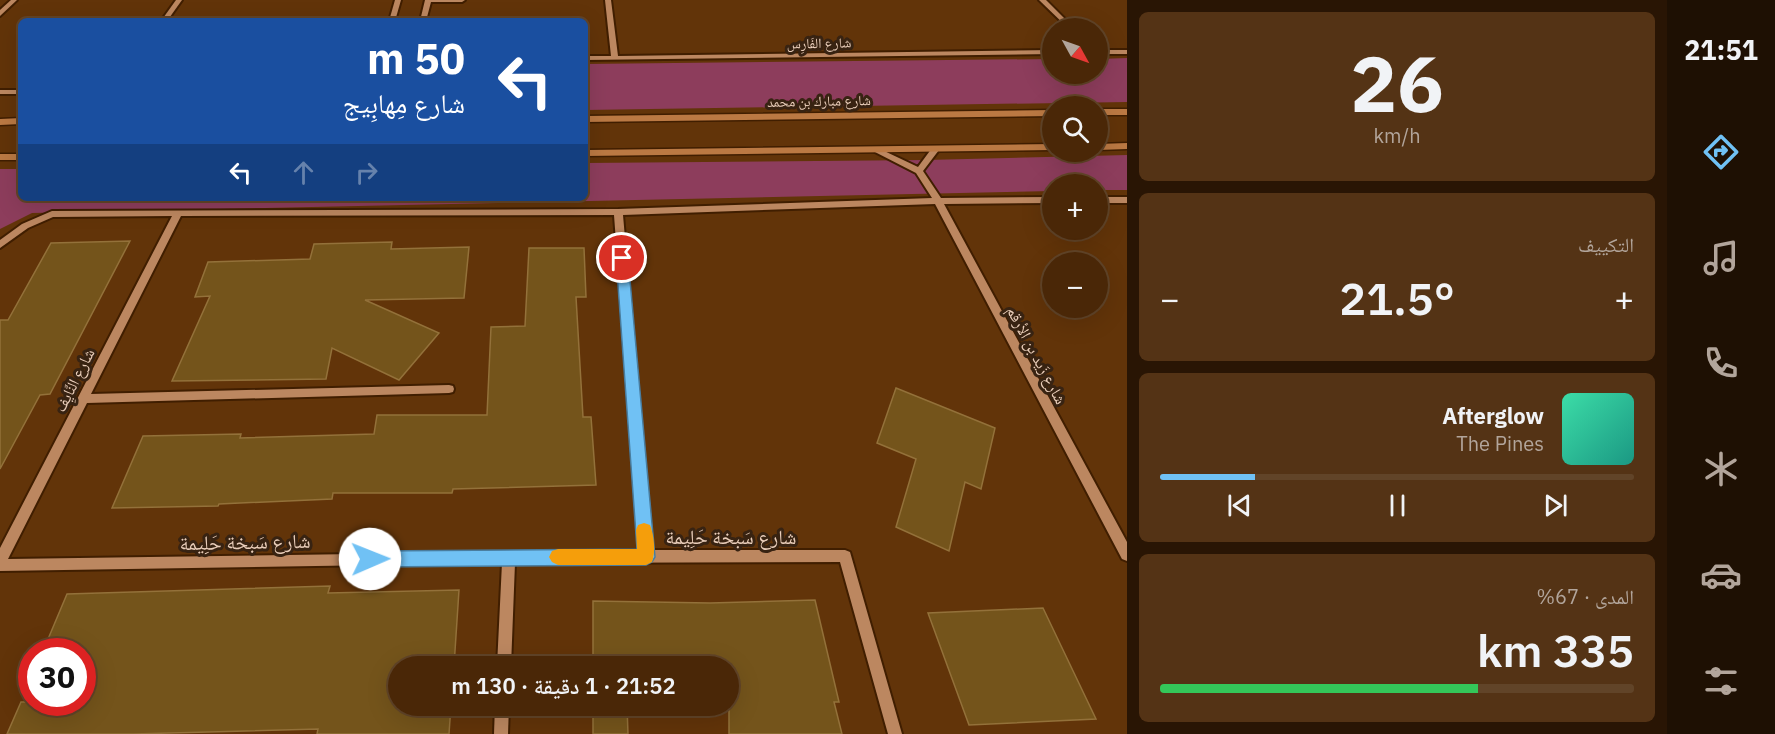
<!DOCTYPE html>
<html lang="ar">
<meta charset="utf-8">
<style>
body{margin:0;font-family:"IBM Plex Sans","Noto Naskh Arabic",sans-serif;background:#543315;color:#f1f3f6;direction:rtl;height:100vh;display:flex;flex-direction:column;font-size:22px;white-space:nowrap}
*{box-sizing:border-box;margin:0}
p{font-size:20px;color:#b2a59b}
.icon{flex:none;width:33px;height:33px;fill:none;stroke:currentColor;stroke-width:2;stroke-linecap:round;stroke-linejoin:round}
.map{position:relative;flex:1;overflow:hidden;direction:ltr}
.panel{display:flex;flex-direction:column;gap:12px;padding:12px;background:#291504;width:540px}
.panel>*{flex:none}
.hud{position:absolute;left:18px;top:18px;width:570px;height:183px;border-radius:9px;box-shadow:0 6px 24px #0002,0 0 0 2px #614428;direction:rtl;background:#1a4fa0;color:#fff;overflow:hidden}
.needle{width:39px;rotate:130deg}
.buttons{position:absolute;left:1042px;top:18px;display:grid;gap:12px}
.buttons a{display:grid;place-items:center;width:66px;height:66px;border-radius:50%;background:#4a2707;box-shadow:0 6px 24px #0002,0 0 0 2px #614428;font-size:30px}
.speed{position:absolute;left:18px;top:638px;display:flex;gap:12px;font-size:30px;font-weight:700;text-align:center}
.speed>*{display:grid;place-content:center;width:78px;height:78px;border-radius:50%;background:#4a2707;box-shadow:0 6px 24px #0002,0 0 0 2px #614428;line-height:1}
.speed .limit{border:9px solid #d22;background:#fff;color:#111}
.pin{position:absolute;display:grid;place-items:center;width:51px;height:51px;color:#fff;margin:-26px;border:3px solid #fff;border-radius:50%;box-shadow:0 2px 6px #0007}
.me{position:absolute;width:66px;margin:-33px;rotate:89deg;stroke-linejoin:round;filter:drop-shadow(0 0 4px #0008)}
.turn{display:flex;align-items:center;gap:21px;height:126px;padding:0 24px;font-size:27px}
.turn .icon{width:78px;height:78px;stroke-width:2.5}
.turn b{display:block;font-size:42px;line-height:51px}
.lanes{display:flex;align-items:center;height:57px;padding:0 24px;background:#0003;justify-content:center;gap:30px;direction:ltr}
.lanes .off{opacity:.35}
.big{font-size:45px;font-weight:600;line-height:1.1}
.panel .tile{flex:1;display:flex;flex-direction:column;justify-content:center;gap:9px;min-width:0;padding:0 21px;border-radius:9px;background:#543315}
.panel .dial{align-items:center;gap:0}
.dial b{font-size:78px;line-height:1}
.song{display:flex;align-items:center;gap:18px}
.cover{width:72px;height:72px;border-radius:9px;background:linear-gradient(135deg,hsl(160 70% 55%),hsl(170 70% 35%))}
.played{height:6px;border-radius:3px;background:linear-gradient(90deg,#70c1f4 20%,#614428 20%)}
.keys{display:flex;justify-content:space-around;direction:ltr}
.heat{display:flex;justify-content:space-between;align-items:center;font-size:33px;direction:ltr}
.charge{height:9px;border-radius:4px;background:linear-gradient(90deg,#34c759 67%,#614428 0)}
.trip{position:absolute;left:388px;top:656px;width:351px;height:60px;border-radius:30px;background:#4a2707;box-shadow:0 6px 24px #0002,0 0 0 2px #614428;font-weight:600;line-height:60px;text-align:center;direction:rtl}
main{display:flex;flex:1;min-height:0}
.tabs{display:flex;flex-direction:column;width:108px;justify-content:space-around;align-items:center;background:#1e1003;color:#b2a59b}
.tabs .icon{width:42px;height:42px}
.tabs .selected{color:#70c1f4}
.tabs b{font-size:27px;color:#f1f3f6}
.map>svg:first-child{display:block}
.green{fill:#8d3d5c}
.building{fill:#74541b;stroke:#93713a;stroke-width:1.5}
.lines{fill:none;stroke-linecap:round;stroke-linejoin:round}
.minor-casing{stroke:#401e00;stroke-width:4}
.major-casing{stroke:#401e00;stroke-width:3}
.minor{fill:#bc8760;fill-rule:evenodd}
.major{fill:#bb7943;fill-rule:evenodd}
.route{fill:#70c1f4;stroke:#497d9f;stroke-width:1.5}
.slow{fill:#f59e0b}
.labels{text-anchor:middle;stroke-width:6;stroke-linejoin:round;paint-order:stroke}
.far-street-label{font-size:14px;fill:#e9cdb9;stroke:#382312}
.street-label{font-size:16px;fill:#e9cdb9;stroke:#382312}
.near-street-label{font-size:20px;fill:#e9cdb9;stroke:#382312}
</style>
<main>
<nav class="tabs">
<b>21:51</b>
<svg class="icon selected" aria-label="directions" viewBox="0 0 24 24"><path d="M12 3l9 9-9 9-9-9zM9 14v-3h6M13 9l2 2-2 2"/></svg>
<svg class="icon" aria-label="music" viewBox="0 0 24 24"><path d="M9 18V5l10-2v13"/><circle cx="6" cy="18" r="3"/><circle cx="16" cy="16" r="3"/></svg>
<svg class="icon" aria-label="phone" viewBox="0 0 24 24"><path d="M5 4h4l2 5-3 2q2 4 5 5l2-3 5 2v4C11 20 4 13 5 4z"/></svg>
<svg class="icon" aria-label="climate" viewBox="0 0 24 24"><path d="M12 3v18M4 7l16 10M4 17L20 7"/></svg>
<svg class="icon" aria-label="car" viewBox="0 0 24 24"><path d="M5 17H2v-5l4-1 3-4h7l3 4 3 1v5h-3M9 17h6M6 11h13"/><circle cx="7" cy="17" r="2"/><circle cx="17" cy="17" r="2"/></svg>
<svg class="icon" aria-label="filters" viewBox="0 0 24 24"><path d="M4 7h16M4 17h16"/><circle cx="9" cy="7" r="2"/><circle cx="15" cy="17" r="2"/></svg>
</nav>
<section class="panel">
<div class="tile dial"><b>26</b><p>km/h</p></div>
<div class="tile"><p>التكييف</p>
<div class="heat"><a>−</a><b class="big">21.5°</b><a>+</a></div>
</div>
<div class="tile">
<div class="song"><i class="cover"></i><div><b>Afterglow</b><p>The Pines</p></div></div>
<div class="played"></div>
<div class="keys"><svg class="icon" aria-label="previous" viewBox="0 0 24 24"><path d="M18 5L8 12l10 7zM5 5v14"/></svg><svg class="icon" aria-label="pause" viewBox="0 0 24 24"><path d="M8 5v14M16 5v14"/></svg><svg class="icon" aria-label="next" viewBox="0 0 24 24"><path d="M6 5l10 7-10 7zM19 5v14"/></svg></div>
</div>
<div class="tile"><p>المدى · 67%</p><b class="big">335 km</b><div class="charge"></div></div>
</section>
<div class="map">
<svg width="1127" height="734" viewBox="0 0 1127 734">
<rect width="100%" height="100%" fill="#623409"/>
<g class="green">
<polygon points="1127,58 1127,102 585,110 585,64 1053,59 1053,74 1098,74 1098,59"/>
<polygon points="1127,155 1127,190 1098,190 1098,184 1053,184 1053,191 32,213 0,229 0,169 21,169 21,198 585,198 585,163 926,160"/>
</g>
<g class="building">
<polygon points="130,241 50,394 40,395 0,469 0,320 8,320 51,243"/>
<polygon points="392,242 391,249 469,247 464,298 365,300 439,333 399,380 332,348 326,379 172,381 210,296 195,297 208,262 310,259 314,244"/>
<polygon points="529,248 584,248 586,297 576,297 583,417 591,417 596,485 453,489 452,493 333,493 332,499 219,504 218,506 112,508 143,436 241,434 240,438 374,434 377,415 487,415 491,327 525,326"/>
<polygon points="896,388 995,428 981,489 965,482 949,551 896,527 916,459 877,443"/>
<polygon points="330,586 328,593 459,590 454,666 399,666 399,705 451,705 449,734 317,734 318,729 133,734 7,734 21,702 82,702 82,651 43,651 67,594"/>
<polygon points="815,600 839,702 834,702 842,734 729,734 729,666 593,666 593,601 710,603"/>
<polygon points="1043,608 1096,719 969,725 928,613"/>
<polygon points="593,705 627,705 628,734 593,734"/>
</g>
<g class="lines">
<g class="minor-casing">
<g id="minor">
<polygon points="11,0 17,0 0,16 0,10"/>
<polygon points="176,0 182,0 167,21 161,21"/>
<polygon points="395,0 401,0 395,21 389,21"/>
<polygon points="425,0 465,0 462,2 431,2 426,21 420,21"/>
<polygon points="605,0 611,0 618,56 1053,50 1053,54 585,60 585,56 611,56"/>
<polygon points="1039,0 1046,0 1074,28 1068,28"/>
<rect x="1098" y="50" width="29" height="4"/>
<rect x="0" y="90" width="21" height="4"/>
<path d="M932,148h3l4,2 -16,21 18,27 112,-1v6l-109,1 183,338v19l-5,-2 -187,-355 -312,11 29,335h193l5,2 52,182h-14l-48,-172 -325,1 -4,103h-14l5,-103 -502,8v-23l172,-332 -119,1 -25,11 -28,20v-8l22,-16 30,-13 566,-2 314,-11 -16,-25 -43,-22 1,-2h6l38,18zM614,215l25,335 -631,9 79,-156 362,-10 4,-1 1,-3 -1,-3 -4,-1 -358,9 90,-178z"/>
<rect x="1098" y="197" width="29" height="6"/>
<polygon points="495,705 509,705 508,734 494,734"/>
</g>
</g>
<g class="major-casing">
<g id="major">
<rect x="1098" y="109" width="29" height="6"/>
<polygon points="1053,110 1053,116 585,122 585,116"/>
<polygon points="21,118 21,124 0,125 0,119"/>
<polygon points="1127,143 1127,149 1098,150 1098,144"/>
<polygon points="1053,144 1053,150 585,156 585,150"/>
<rect x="0" y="154" width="21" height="6"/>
</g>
</g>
<use href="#minor" class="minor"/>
<use href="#major" class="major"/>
</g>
<polygon class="route" points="622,254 628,258 655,557 652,562 646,565 370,567 364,565 362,559 364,553 370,551 637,549 616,258"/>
<path class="slow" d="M644,523l6,2c4,10 6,27 2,37l-6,3h-88l-6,-3 -3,-5 3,-6 6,-2h79l-1,-19 2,-5z"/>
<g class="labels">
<g class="far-street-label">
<text transform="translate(819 43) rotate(-1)" y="5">شارع الفَارِس</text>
<text transform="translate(819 101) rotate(-1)" y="5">شارع مبارك بن محمد</text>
</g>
<g class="street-label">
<text transform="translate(1037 355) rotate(62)" y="6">شارع زَيد بن الأرقم</text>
<text transform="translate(74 380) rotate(-63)" y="6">شارع النَّايِف</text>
</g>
<g class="near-street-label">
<text x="731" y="544">شارع سَبخة حَلِيمة</text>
<text transform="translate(245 542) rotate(-1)" y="7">شارع سَبخة حَلِيمة</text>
</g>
</g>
</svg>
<div class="buttons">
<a><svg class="needle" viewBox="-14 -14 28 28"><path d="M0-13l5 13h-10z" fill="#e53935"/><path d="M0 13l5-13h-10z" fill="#b2a59b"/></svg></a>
<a><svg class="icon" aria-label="search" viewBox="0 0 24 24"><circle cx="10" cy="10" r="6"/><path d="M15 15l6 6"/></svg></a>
<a>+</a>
<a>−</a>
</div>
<div class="speed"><div class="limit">30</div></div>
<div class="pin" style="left:622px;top:258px;background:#d93025"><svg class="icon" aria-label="arrive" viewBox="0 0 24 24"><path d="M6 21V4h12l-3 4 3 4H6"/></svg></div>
<svg class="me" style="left:370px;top:559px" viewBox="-20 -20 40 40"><circle r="19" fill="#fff"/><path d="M0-13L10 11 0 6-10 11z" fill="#70c1f4"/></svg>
<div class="trip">21:52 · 1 دقيقة · 130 m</div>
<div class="hud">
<div class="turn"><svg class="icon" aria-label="left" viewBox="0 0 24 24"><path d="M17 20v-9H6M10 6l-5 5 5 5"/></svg><div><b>50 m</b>شارع مِهابِيج</div></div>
<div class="lanes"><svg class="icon" aria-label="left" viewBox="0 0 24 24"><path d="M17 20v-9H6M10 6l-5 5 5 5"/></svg><svg class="icon off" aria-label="ahead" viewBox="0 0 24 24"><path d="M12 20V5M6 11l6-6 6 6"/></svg><svg class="icon off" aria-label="right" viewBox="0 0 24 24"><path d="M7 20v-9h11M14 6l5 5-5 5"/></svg></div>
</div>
</div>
</main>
